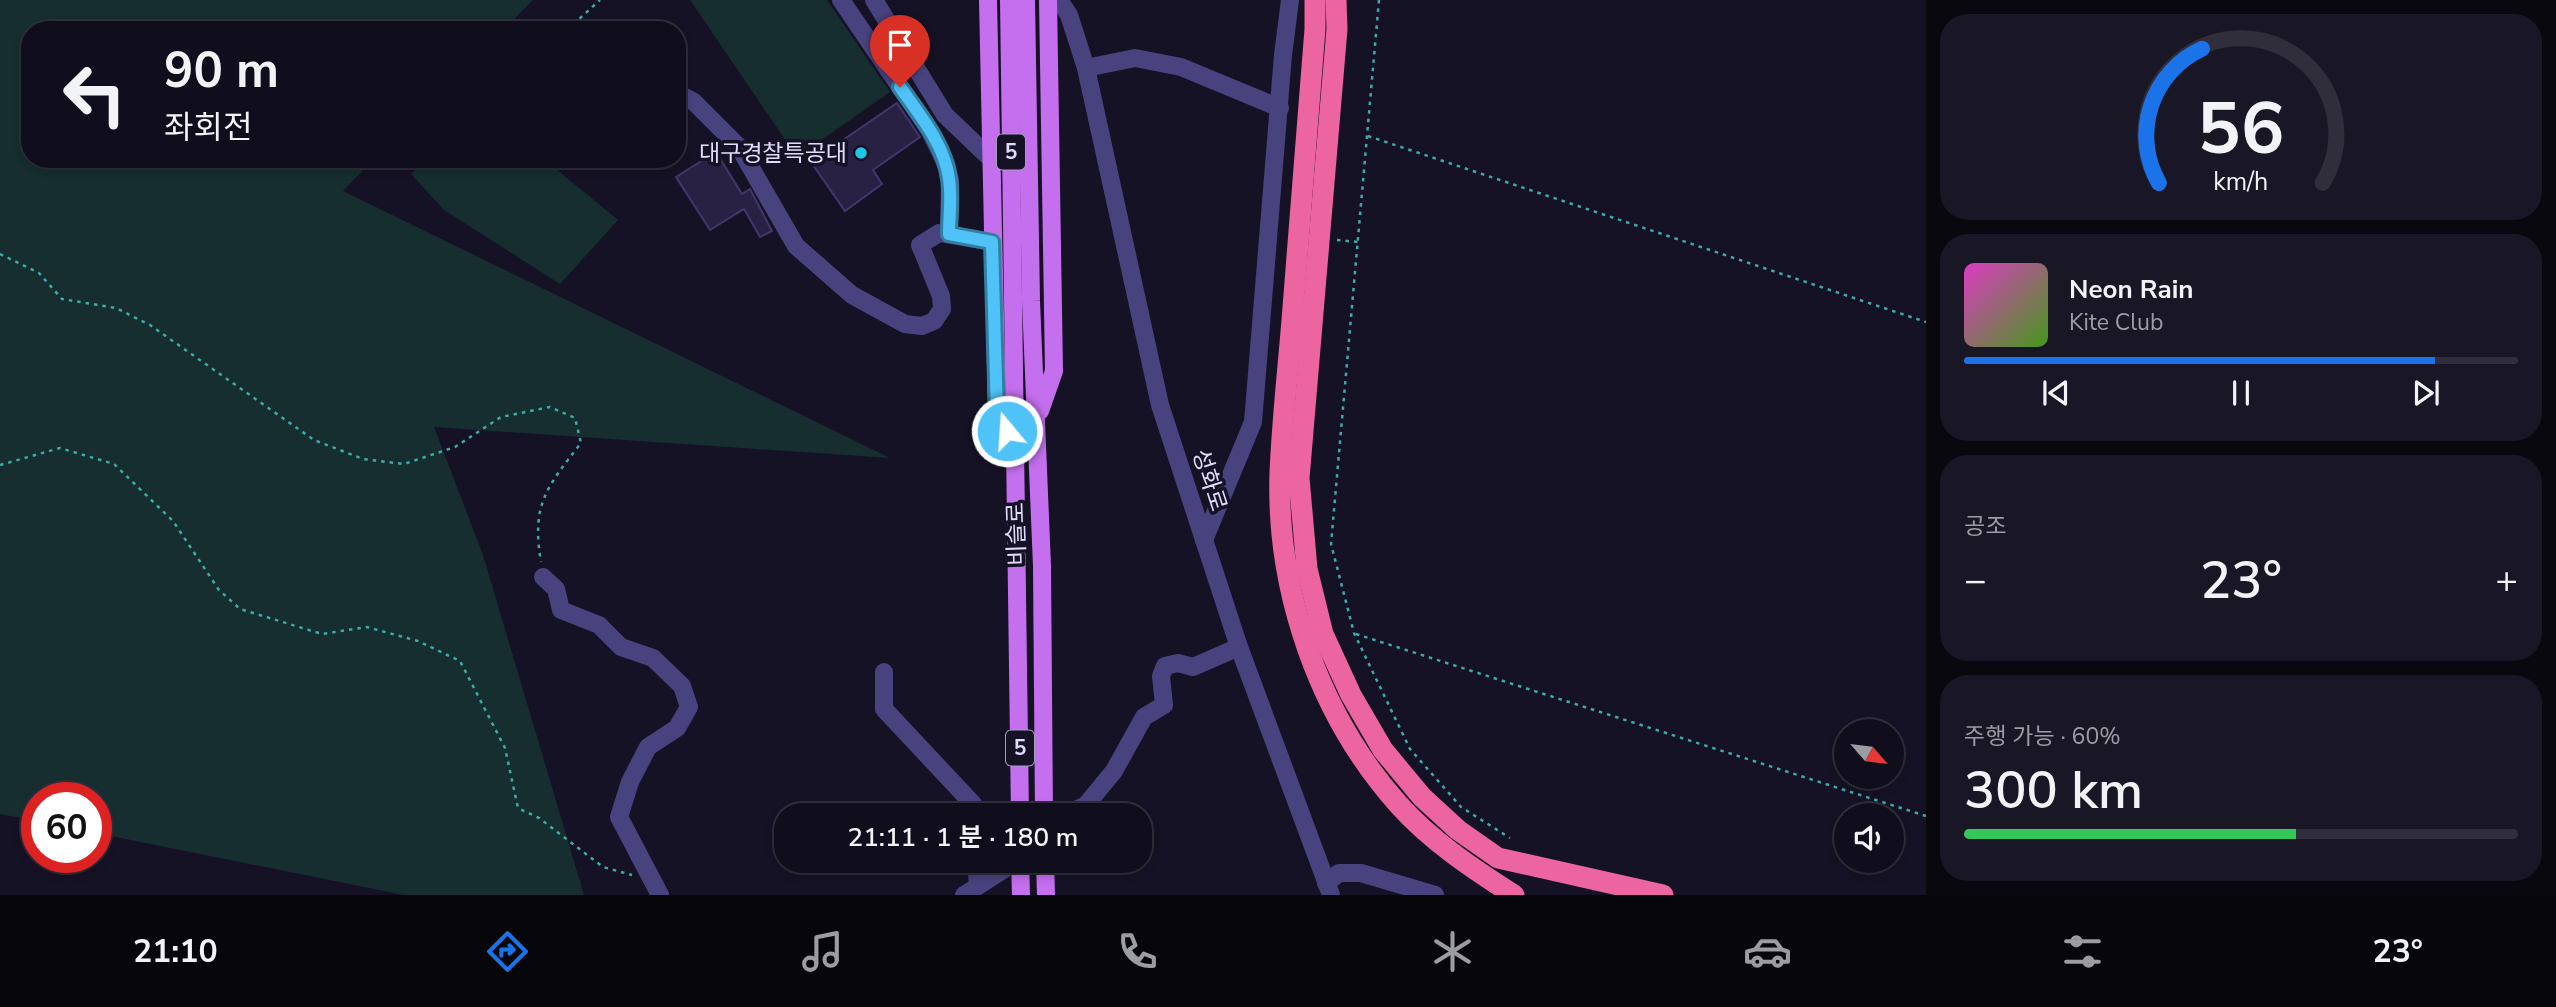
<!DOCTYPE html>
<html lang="ko">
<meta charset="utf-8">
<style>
body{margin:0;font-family:"Nunito Sans","Noto Sans KR",sans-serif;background:#191725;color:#f1f3f6;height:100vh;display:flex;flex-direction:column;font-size:26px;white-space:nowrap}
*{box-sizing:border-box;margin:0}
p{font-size:23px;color:#9c9ca3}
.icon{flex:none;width:38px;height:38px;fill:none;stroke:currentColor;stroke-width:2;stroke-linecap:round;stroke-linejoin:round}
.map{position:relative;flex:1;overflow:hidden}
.drawer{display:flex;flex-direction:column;gap:14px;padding:14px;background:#09080f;width:630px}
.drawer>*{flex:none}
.banner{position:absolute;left:21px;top:21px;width:665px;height:147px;border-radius:28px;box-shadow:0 4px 10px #0003,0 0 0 2px #302e3b;background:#100e1c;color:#f1f3f6;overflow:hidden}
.needle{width:46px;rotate:118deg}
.fabs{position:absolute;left:1834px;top:719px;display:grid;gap:14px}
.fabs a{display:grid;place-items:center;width:70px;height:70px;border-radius:50%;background:#100e1c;box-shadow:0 4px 10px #0003,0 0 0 2px #302e3b;font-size:35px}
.speed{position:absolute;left:21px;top:782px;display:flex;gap:14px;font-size:35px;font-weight:700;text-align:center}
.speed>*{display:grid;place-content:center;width:91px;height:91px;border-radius:50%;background:#100e1c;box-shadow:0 4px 10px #0003,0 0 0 2px #302e3b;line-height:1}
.speed .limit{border:10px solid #d22;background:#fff;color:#111}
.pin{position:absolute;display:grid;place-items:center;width:60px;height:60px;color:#fff;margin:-72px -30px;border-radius:50% 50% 50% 0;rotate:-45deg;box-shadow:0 0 7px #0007}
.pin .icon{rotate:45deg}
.me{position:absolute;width:77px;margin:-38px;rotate:342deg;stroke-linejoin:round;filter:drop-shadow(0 0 5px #0008)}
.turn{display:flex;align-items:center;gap:24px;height:147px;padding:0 28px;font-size:32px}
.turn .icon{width:91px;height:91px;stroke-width:2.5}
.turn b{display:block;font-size:49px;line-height:60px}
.big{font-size:52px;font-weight:600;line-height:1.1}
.drawer .card{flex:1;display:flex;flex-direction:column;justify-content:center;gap:10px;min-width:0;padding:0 24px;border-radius:28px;background:#191725}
.drawer .dial{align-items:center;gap:0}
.dial svg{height:182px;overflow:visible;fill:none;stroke:#302e3b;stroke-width:7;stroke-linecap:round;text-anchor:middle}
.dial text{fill:#f1f3f6;stroke:none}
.song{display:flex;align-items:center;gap:21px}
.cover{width:84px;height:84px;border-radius:10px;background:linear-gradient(135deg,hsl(310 70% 55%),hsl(100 70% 35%))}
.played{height:7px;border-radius:4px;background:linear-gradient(90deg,#1a73e8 85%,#302e3b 85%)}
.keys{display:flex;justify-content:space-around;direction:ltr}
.heat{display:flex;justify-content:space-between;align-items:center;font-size:38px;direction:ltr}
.charge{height:10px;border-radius:5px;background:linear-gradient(90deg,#34c759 60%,#302e3b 0)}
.trip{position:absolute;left:774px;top:803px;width:378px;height:70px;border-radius:28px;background:#100e1c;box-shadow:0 4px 10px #0003,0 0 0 2px #302e3b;font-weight:600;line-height:70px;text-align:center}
.dock{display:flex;height:112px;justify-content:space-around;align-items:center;background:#06060b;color:#9c9ca3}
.dock .icon{width:49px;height:49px}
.dock .on{color:#1a73e8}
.dock b{font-size:32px;color:#f1f3f6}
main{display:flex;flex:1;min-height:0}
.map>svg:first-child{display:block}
.green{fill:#162e2f}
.building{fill:#292144;stroke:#43356d;stroke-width:2}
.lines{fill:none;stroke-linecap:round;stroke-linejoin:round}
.path{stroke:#3eaba9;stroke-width:2.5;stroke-dasharray:3.5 5;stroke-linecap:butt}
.minor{stroke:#48437f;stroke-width:18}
.major{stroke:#c46fee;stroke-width:18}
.highway{stroke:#ec64a0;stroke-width:21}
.route-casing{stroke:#337fa1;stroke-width:18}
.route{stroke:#4fc3f7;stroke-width:12}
.poi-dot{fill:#1ec8e4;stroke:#161225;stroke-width:2.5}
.labels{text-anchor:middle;stroke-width:7;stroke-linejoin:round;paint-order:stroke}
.shield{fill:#161225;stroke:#a39fbb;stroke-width:2}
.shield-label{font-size:21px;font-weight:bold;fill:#e0dbfb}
.poi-label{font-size:23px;fill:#e0dbfb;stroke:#161225;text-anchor:end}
.street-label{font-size:23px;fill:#e0dbfb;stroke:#161225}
</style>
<main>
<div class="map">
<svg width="1926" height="895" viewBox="0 0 1926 895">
<rect width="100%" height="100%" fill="#161225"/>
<g class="green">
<polygon points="0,0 533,0 503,30 30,30 30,159 374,159 343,191 890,458 434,427 483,555 584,895 404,895 96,833 96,798 37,798 37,821 0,814"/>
<polygon points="690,0 827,0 890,92 797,157"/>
<polygon points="430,159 544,159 618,220 560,284 444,210 411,174"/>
</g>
<g class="building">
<polygon points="897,103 920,137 873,170 882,184 845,211 811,162"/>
<polygon points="716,152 742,194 750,189 772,231 760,237 744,209 710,230 676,177"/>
</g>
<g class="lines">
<g class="path">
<polyline points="1379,0 1331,544 1354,633 1410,749 1461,807 1510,838"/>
<polyline points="567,30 600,0"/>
<polyline points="1368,136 1926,322"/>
<polyline points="1337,240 1358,242"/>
<path d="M0,254l39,19 23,26 54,9 34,17 164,115 49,19 41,5 51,-17 46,-30 49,-10 25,11 6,25c-34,44 -50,61 -40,119"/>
<polyline points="0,465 60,448 114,464 173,521 219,590 240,609 322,634 367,627 418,641 460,661 505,748 518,808 539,818 603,867 632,875"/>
<polyline points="1356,634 1926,816"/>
</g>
<g class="minor">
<polyline points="841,0 930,131 946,164 950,180 949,234"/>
<polyline points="874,0 945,115 990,158"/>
<polyline points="1059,0 1069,15 1086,68 1160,405 1239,647 1331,895"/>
<polyline points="1086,68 1135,58 1181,67 1280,108"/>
<polyline points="677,93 694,102 739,147 796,246 852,295 905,324 922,326 934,321 942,309 941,296 920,245 939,233 992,242"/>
<polyline points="1204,540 1253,422 1283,55 1290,0"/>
<polyline points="543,577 556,589 561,610 599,625 621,647 653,658 682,686 689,707 677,728 648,747 630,782 619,817 660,895"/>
<polyline points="884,672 884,709 973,804 974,816"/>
<polyline points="1063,816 1086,805 1114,771 1144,717 1164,705 1161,676 1165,666 1178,663 1193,667 1239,647"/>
<polyline points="976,861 978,885"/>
<polyline points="1326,883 1339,873 1361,873 1435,895"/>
<polyline points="964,895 1017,861"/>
</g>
<g class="major">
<polyline points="988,0 997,414 1015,444"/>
<polyline points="1009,0 1020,816"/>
<polyline points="1026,0 1031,301 1042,566 1044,816"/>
<polyline points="1040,411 1054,371 1048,0"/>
<polyline points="1020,861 1021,895"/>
<polyline points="1045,861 1046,895"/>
</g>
<g class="highway">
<path d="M1315,0v29c-8,97 -16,194 -23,291 -4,50 -10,102 -12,153 -4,118 39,242 118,331 33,37 75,65 116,91"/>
<polyline points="1336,0 1337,29 1299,478 1307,569 1323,634 1351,695 1383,750 1422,797 1458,830 1498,858 1663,895"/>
</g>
</g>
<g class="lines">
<g class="route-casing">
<path id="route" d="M900,87c19,27 45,58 49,92 3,18 0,37 0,55l43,8 5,172 10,17"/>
</g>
<use href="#route" class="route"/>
</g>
<circle class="poi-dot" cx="861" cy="153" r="7"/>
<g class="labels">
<g class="shield">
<rect x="997" y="134.5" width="28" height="35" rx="5"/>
<rect x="1006" y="730.5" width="28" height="35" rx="5"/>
</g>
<g class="shield-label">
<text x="1011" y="159">5</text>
<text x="1020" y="755">5</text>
</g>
<g class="poi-label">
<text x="847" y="161">대구경찰특공대</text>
</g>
<g class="street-label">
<text transform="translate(1210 480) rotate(72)" y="8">성화로</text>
<text transform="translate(1016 534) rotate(-92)" y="8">비슬로</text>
</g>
</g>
</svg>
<div class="fabs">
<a><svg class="needle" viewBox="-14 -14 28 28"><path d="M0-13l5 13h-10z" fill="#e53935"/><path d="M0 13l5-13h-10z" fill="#9c9ca3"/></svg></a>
<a><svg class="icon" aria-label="sound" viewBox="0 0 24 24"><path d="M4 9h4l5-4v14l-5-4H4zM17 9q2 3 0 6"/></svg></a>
</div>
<div class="speed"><div class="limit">60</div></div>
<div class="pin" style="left:900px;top:87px;background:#d93025"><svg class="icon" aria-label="arrive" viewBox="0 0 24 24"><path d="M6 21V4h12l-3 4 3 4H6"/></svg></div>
<svg class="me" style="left:1007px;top:431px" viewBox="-20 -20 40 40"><circle r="17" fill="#4fc3f7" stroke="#fff" stroke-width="3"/><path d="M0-11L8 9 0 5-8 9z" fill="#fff"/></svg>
<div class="trip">21:11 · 1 분 · 180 m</div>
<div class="banner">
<div class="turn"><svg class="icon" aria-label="left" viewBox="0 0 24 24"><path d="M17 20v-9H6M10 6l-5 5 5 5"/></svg><div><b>90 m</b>좌회전</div></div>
</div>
</div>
<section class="drawer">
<div class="card dial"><svg viewBox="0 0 100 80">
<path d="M14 69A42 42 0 1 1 86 69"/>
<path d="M14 69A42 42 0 0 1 33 10" stroke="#1a73e8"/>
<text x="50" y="56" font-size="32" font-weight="700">56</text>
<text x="50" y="72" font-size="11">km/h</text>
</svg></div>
<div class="card">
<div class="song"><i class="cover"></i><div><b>Neon Rain</b><p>Kite Club</p></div></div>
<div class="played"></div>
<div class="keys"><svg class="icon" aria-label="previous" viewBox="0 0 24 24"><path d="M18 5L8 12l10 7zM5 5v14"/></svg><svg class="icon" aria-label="pause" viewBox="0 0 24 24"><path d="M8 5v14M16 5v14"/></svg><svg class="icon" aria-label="next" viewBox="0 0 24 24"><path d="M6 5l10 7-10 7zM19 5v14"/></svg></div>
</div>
<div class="card"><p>공조</p>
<div class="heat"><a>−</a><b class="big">23°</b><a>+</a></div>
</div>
<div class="card"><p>주행 가능 · 60%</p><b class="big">300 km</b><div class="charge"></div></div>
</section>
</main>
<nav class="dock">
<b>21:10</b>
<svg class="icon on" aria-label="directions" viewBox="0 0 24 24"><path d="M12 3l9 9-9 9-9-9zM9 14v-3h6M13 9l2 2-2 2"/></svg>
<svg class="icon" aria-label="music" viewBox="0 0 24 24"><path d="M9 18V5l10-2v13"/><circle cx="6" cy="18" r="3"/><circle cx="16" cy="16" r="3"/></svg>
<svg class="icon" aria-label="phone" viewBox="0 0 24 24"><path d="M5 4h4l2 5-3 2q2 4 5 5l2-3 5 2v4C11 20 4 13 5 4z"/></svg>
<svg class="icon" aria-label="climate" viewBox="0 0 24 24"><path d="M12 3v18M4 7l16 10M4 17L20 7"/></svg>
<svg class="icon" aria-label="car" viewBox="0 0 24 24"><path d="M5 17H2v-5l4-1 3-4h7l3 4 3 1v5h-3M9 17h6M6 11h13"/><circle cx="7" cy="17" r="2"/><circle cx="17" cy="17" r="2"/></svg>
<svg class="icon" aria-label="filters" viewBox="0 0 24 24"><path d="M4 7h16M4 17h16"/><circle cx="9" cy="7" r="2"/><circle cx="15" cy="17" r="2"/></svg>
<b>23°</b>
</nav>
